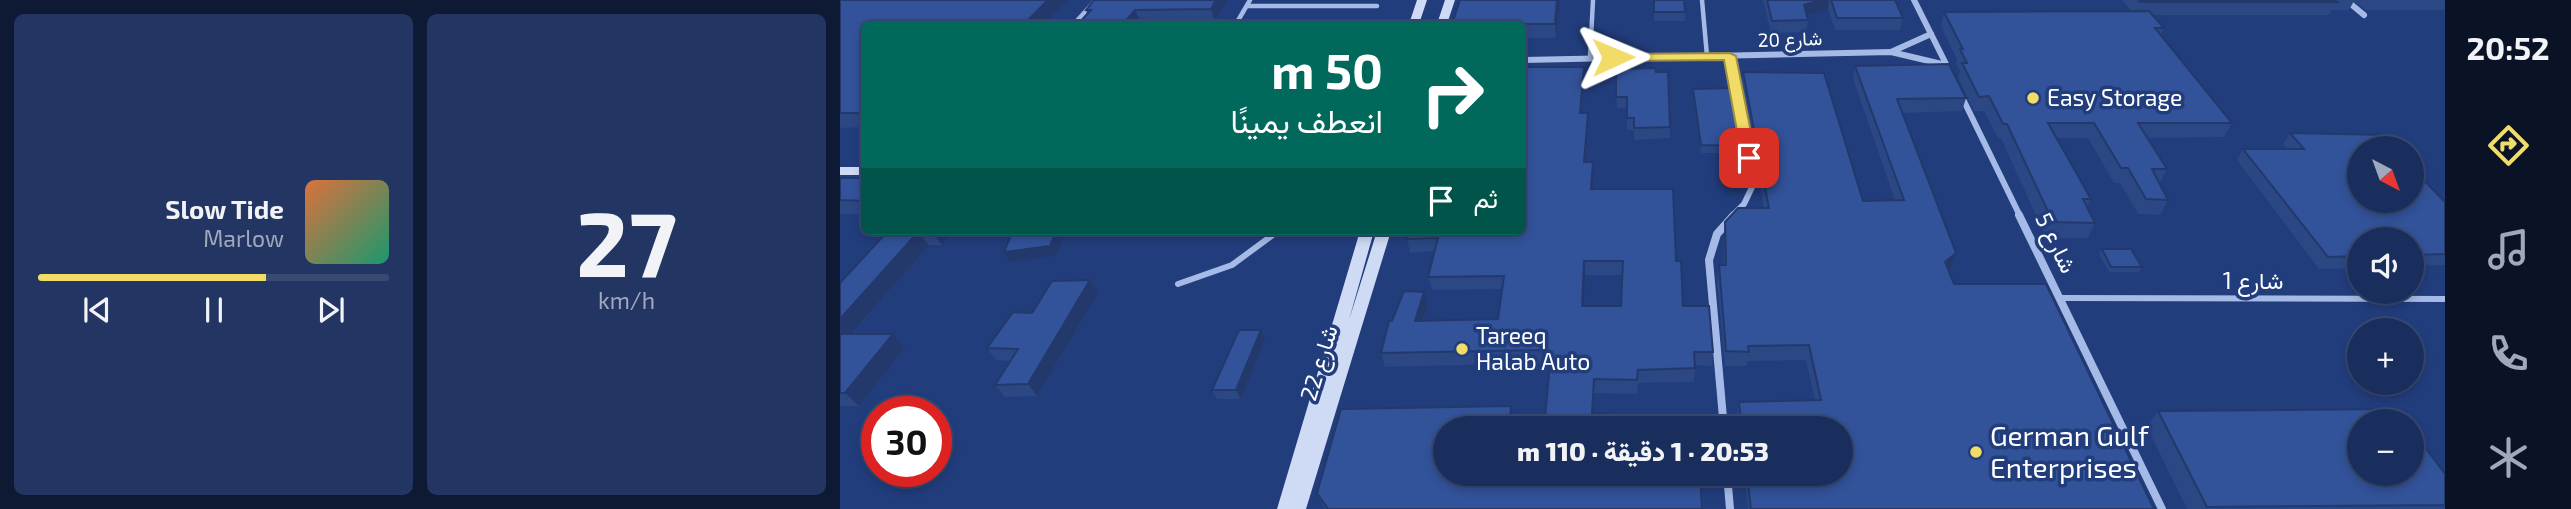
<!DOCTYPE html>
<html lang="ar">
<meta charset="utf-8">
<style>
body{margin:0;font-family:"Exo 2",Vazirmatn,sans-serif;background:#233663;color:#f1f3f6;direction:rtl;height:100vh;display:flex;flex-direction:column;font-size:26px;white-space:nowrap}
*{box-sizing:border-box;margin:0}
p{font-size:23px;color:#9fa8bc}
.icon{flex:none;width:38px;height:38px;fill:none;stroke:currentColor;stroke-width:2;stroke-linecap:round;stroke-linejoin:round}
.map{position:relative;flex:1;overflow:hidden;direction:ltr}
.panel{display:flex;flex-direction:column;gap:14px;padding:14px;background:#0e1933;width:840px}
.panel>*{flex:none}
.top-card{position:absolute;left:21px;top:21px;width:665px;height:214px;border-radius:10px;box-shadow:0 4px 10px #0003,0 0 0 2px #384a72;direction:rtl;background:#00695c;color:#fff;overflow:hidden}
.needle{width:46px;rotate:139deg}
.fabs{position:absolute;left:1507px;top:136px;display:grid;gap:14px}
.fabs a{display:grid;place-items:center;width:77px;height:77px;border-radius:50%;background:#1a2e5d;box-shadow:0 4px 10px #0003,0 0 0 2px #384a72;font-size:35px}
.speed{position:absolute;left:21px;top:396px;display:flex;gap:14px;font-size:35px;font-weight:700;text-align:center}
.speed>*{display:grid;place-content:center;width:91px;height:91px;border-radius:50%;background:#1a2e5d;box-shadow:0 4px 10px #0003,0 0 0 2px #384a72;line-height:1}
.speed .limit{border:10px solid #d22;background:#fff;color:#111}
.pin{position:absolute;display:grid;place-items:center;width:60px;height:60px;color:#fff;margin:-30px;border-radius:14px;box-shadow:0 4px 10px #0006}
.me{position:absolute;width:77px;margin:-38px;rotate:89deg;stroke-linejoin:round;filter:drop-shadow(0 0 5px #0008)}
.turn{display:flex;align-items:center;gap:24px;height:147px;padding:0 28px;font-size:32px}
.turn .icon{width:91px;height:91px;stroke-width:2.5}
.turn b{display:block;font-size:49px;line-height:60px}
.then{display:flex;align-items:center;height:66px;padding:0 28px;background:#0003;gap:14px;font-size:26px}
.panel .tile{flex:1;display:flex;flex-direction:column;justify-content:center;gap:10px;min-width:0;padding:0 24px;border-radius:10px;background:#233663}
.panel .dial{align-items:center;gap:0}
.dial b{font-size:91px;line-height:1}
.song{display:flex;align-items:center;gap:21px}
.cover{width:84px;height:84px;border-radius:10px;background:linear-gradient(135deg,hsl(20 70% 55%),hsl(160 70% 35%))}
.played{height:7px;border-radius:4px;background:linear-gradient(90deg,#f1dc68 65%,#384a72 65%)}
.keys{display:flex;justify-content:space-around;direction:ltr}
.panel .tiles{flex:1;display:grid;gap:14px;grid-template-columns:repeat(2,1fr)}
.trip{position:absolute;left:593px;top:416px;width:420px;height:70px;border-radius:35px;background:#1a2e5d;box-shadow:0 4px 10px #0003,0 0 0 2px #384a72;font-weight:800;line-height:70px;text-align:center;direction:rtl}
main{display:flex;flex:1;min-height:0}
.tabs{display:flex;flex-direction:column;width:126px;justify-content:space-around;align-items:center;background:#0a1225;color:#9fa8bc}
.tabs .icon{width:49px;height:49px}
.tabs .on{color:#f1dc68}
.tabs b{font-size:32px;color:#f1f3f6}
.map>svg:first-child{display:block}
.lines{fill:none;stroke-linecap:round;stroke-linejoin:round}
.lane-far1{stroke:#a5bae6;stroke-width:4.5}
.lane{stroke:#a5bae6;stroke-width:6}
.street-far1{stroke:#a5bae6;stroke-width:6}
.street{stroke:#a5bae6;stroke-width:8}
.secondary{fill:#cfdaf5;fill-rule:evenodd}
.wall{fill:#2b4784;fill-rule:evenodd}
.shaded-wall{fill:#23396b}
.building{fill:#325299;stroke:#23396b;stroke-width:2;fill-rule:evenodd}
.route{fill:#f1dc68;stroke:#9d8f44;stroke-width:2}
.poi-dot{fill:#f1dc68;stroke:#223d7c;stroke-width:2.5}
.labels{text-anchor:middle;stroke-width:7;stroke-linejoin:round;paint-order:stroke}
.far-street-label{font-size:19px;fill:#fff;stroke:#223d7c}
.poi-label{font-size:23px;fill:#fff;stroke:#223d7c;text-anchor:start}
.street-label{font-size:23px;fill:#fff;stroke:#223d7c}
.near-poi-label{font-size:28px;fill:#fff;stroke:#223d7c;text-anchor:start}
</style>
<main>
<nav class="tabs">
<b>20:52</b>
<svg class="icon on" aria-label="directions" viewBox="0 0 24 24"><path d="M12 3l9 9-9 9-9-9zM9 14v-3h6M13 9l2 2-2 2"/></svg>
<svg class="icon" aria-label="music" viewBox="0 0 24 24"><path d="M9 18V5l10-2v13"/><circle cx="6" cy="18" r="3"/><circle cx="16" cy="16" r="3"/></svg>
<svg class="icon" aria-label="phone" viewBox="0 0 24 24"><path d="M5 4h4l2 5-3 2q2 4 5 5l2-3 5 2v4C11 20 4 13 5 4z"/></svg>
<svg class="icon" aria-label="climate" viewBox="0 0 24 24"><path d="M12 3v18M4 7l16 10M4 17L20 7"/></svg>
</nav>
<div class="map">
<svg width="1605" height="509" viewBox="0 0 1605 509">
<rect width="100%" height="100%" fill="#223d7c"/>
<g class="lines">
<g class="lane-far1">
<polyline points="862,0 867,56"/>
<polyline points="408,6 537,6"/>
<polyline points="234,24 256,0"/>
<polyline points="396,24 410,0"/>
<polyline points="750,58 753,0"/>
</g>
<g class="lane">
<polyline points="338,284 392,265 438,231"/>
<polyline points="1222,298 1605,299"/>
</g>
<g class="street-far1">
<polyline points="1074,0 1110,72"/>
<polyline points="1506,0 1524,15"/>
<polyline points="1051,52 1091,34"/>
<polyline points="890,56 914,183 904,204 892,216"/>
<polyline points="682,60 1051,52 1106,65"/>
<polyline points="1121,95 1180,216"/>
</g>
<g class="street">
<polyline points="1179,215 1322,509"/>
<polyline points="884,429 869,260 877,234 894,215"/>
<polyline points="887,474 890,509"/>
</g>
<g class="secondary">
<polygon points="577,0 587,0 579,24 569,24"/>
<polygon points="605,0 615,0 607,24 597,24"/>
<rect x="0" y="167" width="24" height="8"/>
<polygon points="520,231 534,231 509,320 537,231 551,231 466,509 437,509"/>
</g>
</g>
<g class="wall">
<polygon points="0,0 228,0 204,24 24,24 24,127 0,128"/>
<polygon points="254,0 388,0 375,21 301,22 298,24 238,24 247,14 246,10"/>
<polygon points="620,0 720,0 716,38 682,38 682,24 612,24"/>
<polygon points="814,0 845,12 845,21 814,21"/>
<polygon points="923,0 1055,0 1063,18 1060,30 995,30 988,9 967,16 968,20 966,32 931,33"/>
<polygon points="1282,0 1605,0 1605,10 1526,10 1514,1 1509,10 1492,10 1489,15 1313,15 1324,28 1321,35 1392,123 1384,137 1307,138 1327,169 1320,183 1328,200 1320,215 1298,214 1280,183 1274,183 1248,138 1217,138 1251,199 1247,207 1255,223 1248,238 1206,238 1161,138 1158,138 1144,111 1134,111 1118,78 1120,71 1116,64 1117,60 1101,26 1104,12 1291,11"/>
<polygon points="1015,66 1126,98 1122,111 1062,113 1111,268 1108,270 1114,284 1314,509 908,509 904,474 1001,474 1001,429 898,429 897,416 899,402 975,401 966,360 907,361 907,366 885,366 877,280 879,265 884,265 884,237 885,222 924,208 901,85 903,72 1023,201 1055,200 1013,79"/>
<polygon points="776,69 816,72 830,127 830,138 794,140 794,130 787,130 787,108 777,108"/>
<path d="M744,80l-3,33h7v13l-2,36 8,13 -1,14 83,72 7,45 30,46 -1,14 -17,-1 -1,17 -56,1 -1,11 -43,-1 -1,21 -49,15 6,-63 -5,1v-4l-160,4 -4,-14 11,-32 36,-16 -5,16 75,-2 4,-30 -70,1 -4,-13 6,-26 -24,2 -3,-14 115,-8zM745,275h37l-1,31h-38z"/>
<polygon points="853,89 903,146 903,153 861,153 853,96"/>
<polygon points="1450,133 1572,201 1572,158 1577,163 1572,169 1605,202 1605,265 1572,266 1572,240 1519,240 1519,268 1479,269 1397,160 1403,149 1447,149 1443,144"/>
<polygon points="24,136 24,148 19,141"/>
<rect x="0" y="178" width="24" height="36"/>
<polygon points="48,231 113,231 102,245 89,245 12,334 65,348 19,406 0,406 0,283"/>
<polygon points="1262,249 1302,267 1299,272 1269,272 1259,254"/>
<polygon points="258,293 197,396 165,397 155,385 170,361 156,360 147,348 192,313"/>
<polygon points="421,330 425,340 401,399 377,399 372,390"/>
<polygon points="671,406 674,419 673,429 606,429 606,474 860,474 862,509 485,509 483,506 477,493 501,409"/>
<polygon points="1318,411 1605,505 1605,509 1347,509 1307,427"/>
</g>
<g class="shaded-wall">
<polygon points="208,0 228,0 204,24 184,24"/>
<polygon points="376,0 388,0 375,21 371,9"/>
<polygon points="717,0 720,0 716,38 715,24"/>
<polygon points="981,0 989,0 988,9 962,17 964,5"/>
<polygon points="295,10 301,22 298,24 283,24"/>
<polygon points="744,67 744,80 740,126 740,113"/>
<polygon points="748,113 748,126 745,176 744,162"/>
<polygon points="753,162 754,175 752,203 751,189"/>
<polygon points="92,231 113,231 102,245"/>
<polygon points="216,231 225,231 217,255 171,262 164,252"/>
<polygon points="78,232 89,245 0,347 0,319"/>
<polygon points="1116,253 1111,268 1100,277 1105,262"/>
<polygon points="744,261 745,275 743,320 742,306"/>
<polygon points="250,280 258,293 197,396 188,384"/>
<polygon points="584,292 588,305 578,334 575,321"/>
<polygon points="421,330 425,340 401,399 396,390"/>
<polygon points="53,334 65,348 19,406 5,393"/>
<polygon points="754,379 754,393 753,427 752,414"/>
<polygon points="671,406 674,419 673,429 669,429"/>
</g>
<g class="building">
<polygon points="0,0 208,0 184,24 24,24 24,113 0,113"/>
<polygon points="254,0 376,0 371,9 295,10 283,24 238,24 251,10 246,10"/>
<polygon points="620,0 717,0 715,24 612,24"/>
<polygon points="814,0 844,0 845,12 814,12"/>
<polygon points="927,0 981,0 964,5 968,20 932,21"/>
<polygon points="991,0 1055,0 1063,18 997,18"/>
<polygon points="1299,0 1495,0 1497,2 1300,2"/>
<polygon points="1309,11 1324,28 1315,28 1392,123 1298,123 1327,169 1312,169 1328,200 1306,199 1288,168 1281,168 1254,123 1208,123 1251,199 1243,199 1255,223 1213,222 1167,124 1163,124 1149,96 1139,97 1122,63 1127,63 1120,49 1123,49 1104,12"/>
<polygon points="1109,64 1126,98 1057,99 1116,253 1105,262 1114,284 1206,284 1314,509 911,509 907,474 1001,474 1001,429 902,429 899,402 981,400 969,345 908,346 909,352 886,351 879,265 886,265 885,222 898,208 929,208 903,72 984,73 1023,201 1064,200 1015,66"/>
<path d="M682,67h62l-4,46h8l-4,49h9l-2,27h82l3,72h5l2,45h26l4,46h-19l1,16 -57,2 -1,10 -43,-1 -2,35h16l-1,15h-63l7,-76h-8l1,-3 -163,3 8,-32h3l12,-30 20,1 -9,29 83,-2 6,-43 -76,1 10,-39 -31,1 1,-8h114zM744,261h39l-2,45h-39z"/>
<polygon points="815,68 816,72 828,72 830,127 794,128 794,118 787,118 787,97 776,97 776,69"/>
<polygon points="892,88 903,146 861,145 853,89"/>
<polygon points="1450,133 1547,135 1562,149 1519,149 1519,201 1572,201 1572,168 1605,202 1605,254 1572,255 1572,240 1519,240 1519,256 1488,257 1403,149 1464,149"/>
<polygon points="0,178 24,178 24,201 0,200"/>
<polygon points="48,231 92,231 78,232 0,319 0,283"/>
<polygon points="173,231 216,231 210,246 164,252"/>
<polygon points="1262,249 1291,249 1302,267 1271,267"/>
<polygon points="250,280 188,384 155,385 178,349 147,348 173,312 192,313 212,281"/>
<polygon points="399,330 421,330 396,390 372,390"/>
<polygon points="0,334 53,334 5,393 0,393"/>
<polygon points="671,406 669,429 606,429 606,474 860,474 862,509 488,509 477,493 501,409"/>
<polygon points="1556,409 1565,422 1519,422 1519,474 1572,474 1572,430 1605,474 1605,505 1367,507 1318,411"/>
</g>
<polygon class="route" points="890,53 896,56 916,158 909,162 902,158 884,60 773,61 767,57 773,54"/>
<g class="poi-dot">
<circle cx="1193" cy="98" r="7"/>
<circle cx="622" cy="349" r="7"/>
<circle cx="1136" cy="452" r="7"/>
</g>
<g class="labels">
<g class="far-street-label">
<text transform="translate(950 39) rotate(-2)" y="7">شارع 20</text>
</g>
<g class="poi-label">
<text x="1207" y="106">Easy Storage</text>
<text x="636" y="344">Tareeq<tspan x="636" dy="26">Halab Auto</tspan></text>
</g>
<g class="street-label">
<text transform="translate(1216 243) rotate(64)" y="8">شارع 5</text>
<text x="1413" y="289">شارع 1</text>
<text transform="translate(479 363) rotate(-73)" y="8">شارع 22</text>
</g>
<g class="near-poi-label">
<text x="1150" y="446">German Gulf<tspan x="1150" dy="32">Enterprises</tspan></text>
</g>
</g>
</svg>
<div class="fabs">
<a><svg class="needle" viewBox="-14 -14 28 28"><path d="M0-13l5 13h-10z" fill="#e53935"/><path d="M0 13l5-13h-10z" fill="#9fa8bc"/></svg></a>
<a><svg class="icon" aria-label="sound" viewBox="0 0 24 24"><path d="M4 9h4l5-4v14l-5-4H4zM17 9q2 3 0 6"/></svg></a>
<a>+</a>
<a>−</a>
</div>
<div class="speed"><div class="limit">30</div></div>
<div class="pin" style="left:909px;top:158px;background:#d93025"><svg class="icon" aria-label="arrive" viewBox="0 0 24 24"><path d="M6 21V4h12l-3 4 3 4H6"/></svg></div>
<svg class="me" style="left:773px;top:57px" viewBox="-20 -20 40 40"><path d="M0-17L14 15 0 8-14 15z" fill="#f1dc68" stroke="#fff" stroke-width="4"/></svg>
<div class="trip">20:53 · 1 دقيقة · 110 m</div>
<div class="top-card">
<div class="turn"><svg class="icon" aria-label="right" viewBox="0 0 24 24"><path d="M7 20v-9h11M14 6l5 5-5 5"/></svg><div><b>50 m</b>انعطف يمينًا</div></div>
<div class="then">ثم<svg class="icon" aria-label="arrive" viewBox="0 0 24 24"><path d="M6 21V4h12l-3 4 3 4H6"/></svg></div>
</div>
</div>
<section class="panel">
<div class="tiles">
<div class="tile dial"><b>27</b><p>km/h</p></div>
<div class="tile">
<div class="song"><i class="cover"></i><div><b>Slow Tide</b><p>Marlow</p></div></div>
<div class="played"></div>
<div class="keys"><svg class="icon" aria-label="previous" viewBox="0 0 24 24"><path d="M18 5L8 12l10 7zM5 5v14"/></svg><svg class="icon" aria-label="pause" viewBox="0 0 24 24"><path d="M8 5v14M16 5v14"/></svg><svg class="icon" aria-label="next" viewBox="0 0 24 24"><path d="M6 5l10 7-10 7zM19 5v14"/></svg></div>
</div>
</div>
</section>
</main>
